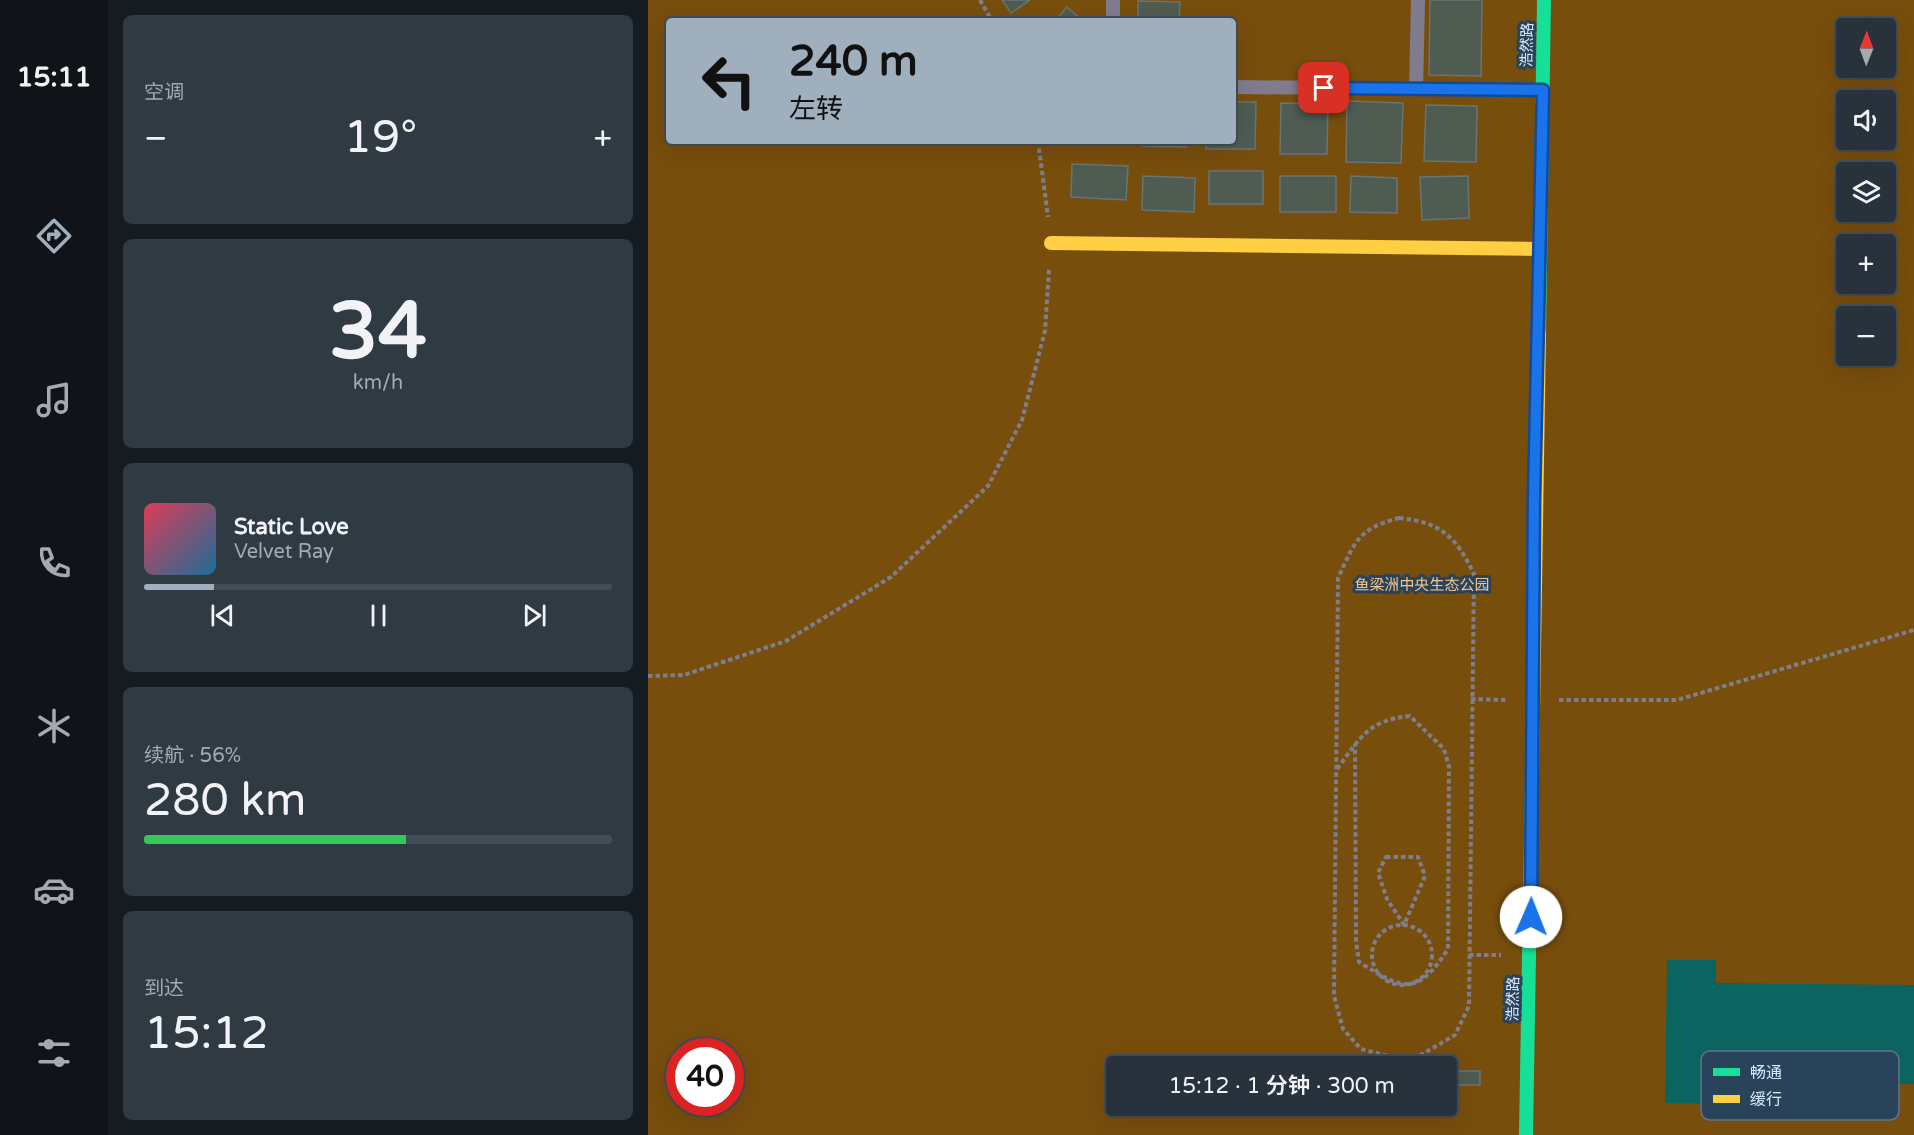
<!DOCTYPE html>
<html lang="zh">
<meta charset="utf-8">
<style>
body{margin:0;font-family:"Varela Round","Noto Sans SC",sans-serif;background:#2f3a43;color:#f1f3f6;height:100vh;display:flex;flex-direction:column;font-size:22px;white-space:nowrap}
*{box-sizing:border-box;margin:0}
p{font-size:20px;color:#a4aaaf}
.icon{flex:none;width:33px;height:33px;fill:none;stroke:currentColor;stroke-width:2;stroke-linecap:round;stroke-linejoin:round}
.map{position:relative;flex:1;overflow:hidden}
.details{display:flex;flex-direction:column;gap:15px;padding:15px;background:#151c21;width:540px}
.details>*{flex:none}
.top-card{position:absolute;left:18px;top:18px;width:570px;height:126px;border-radius:6px;box-shadow:0 6px 24px #0002,0 0 0 2px #434d56;background:#a0afbe;color:#111;overflow:hidden}
.needle{width:39px;rotate:1deg}
.tools{position:absolute;left:1188px;top:18px;display:grid;gap:12px}
.tools a{display:grid;place-items:center;width:60px;height:60px;border-radius:6px;background:#27323c;box-shadow:0 6px 24px #0002,0 0 0 2px #434d56;font-size:30px}
.speed{position:absolute;left:18px;top:1038px;display:flex;gap:12px;font-size:30px;font-weight:700;text-align:center}
.speed>*{display:grid;place-content:center;width:78px;height:78px;border-radius:50%;background:#27323c;box-shadow:0 6px 24px #0002,0 0 0 2px #434d56;line-height:1}
.speed .limit{border:9px solid #d22;background:#fff;color:#111}
.pin{position:absolute;display:grid;place-items:center;width:51px;height:51px;color:#fff;margin:-26px;border-radius:12px;box-shadow:0 3px 9px #0006}
.me{position:absolute;width:66px;margin:-33px;rotate:1deg;stroke-linejoin:round;filter:drop-shadow(0 0 4px #0008)}
.turn{display:flex;align-items:center;gap:21px;height:126px;padding:0 24px;font-size:27px}
.turn .icon{width:78px;height:78px;stroke-width:2.5}
.turn b{display:block;font-size:42px;line-height:51px}
.big{font-size:45px;font-weight:600;line-height:1.1}
.details .card{flex:1;display:flex;flex-direction:column;justify-content:center;gap:9px;min-width:0;padding:0 21px;border-radius:9px;background:#2f3a43}
.details .dial{align-items:center;gap:0}
.dial b{font-size:78px;line-height:1}
.song{display:flex;align-items:center;gap:18px}
.cover{width:72px;height:72px;border-radius:9px;background:linear-gradient(135deg,hsl(350 70% 55%),hsl(200 70% 35%))}
.played{height:6px;border-radius:3px;background:linear-gradient(90deg,#a0afbe 15%,#434d56 15%)}
.keys{display:flex;justify-content:space-around;direction:ltr}
.heat{display:flex;justify-content:space-between;align-items:center;font-size:33px;direction:ltr}
.charge{height:9px;border-radius:4px;background:linear-gradient(90deg,#34c759 56%,#434d56 0)}
.trip{position:absolute;left:458px;top:1056px;width:351px;height:60px;border-radius:6px;background:#27323c;box-shadow:0 6px 24px #0002,0 0 0 2px #434d56;font-weight:600;line-height:60px;text-align:center}
main{display:flex;flex:1;min-height:0}
.tabs{display:flex;flex-direction:column;width:108px;justify-content:space-around;align-items:center;background:#101418;color:#a4aaaf}
.tabs .icon{width:42px;height:42px}
.tabs .selected{color:#a0afbe}
.tabs b{font-size:27px;color:#f1f3f6}
.map>svg:first-child{display:block}
.green{fill:#784e0d;fill-rule:evenodd}
.water{fill:#0b6460}
.building{fill:#4e5c51;stroke:#6a7473;stroke-width:1.5}
.lines{fill:none;stroke-linecap:round;stroke-linejoin:round}
.path{stroke:#7e7e8d;stroke-width:4;stroke-dasharray:4.5 3;stroke-linecap:butt}
.lane{stroke:#7f7c8d;stroke-width:14}
.fast{stroke:#16e098;stroke-width:14}
.slow{stroke:#ffcf43;stroke-width:14}
.route-casing{stroke:#114b97;stroke-width:15}
.route{stroke:#1a73e8;stroke-width:10}
.labels{text-anchor:middle;stroke-width:6;stroke-linejoin:round;paint-order:stroke}
.street-label{font-size:15px;fill:#dae9f9;stroke:#29435b}
.park-label{font-size:15px;fill:#f9c489;stroke:#29435b}
.key{fill:#29435b;stroke:#5e758a;stroke-width:1.5}
.key-label{font-size:16px;fill:#dae9f9}
</style>
<main>
<nav class="tabs">
<b>15:11</b>
<svg class="icon selected" aria-label="directions" viewBox="0 0 24 24"><path d="M12 3l9 9-9 9-9-9zM9 14v-3h6M13 9l2 2-2 2"/></svg>
<svg class="icon" aria-label="music" viewBox="0 0 24 24"><path d="M9 18V5l10-2v13"/><circle cx="6" cy="18" r="3"/><circle cx="16" cy="16" r="3"/></svg>
<svg class="icon" aria-label="phone" viewBox="0 0 24 24"><path d="M5 4h4l2 5-3 2q2 4 5 5l2-3 5 2v4C11 20 4 13 5 4z"/></svg>
<svg class="icon" aria-label="climate" viewBox="0 0 24 24"><path d="M12 3v18M4 7l16 10M4 17L20 7"/></svg>
<svg class="icon" aria-label="car" viewBox="0 0 24 24"><path d="M5 17H2v-5l4-1 3-4h7l3 4 3 1v5h-3M9 17h6M6 11h13"/><circle cx="7" cy="17" r="2"/><circle cx="17" cy="17" r="2"/></svg>
<svg class="icon" aria-label="filters" viewBox="0 0 24 24"><path d="M4 7h16M4 17h16"/><circle cx="9" cy="7" r="2"/><circle cx="15" cy="17" r="2"/></svg>
</nav>
<section class="details">
<div class="card"><p>空调</p>
<div class="heat"><a>−</a><b class="big">19°</b><a>+</a></div>
</div>
<div class="card dial"><b>34</b><p>km/h</p></div>
<div class="card">
<div class="song"><i class="cover"></i><div><b>Static Love</b><p>Velvet Ray</p></div></div>
<div class="played"></div>
<div class="keys"><svg class="icon" aria-label="previous" viewBox="0 0 24 24"><path d="M18 5L8 12l10 7zM5 5v14"/></svg><svg class="icon" aria-label="pause" viewBox="0 0 24 24"><path d="M8 5v14M16 5v14"/></svg><svg class="icon" aria-label="next" viewBox="0 0 24 24"><path d="M6 5l10 7-10 7zM19 5v14"/></svg></div>
</div>
<div class="card"><p>续航 · 56%</p><b class="big">280 km</b><div class="charge"></div></div>
<div class="card"><p>到达</p><b class="big">15:12</b></div>
</section>
<div class="map">
<svg width="1266" height="1135" viewBox="0 0 1266 1135">
<rect width="100%" height="100%" fill="#344250"/>
<path class="green" d="M0,0h1266v1135h-1266zM21,21h564v120h-564zM1198,28h40v40h-40zM1198,100h40v40h-40zM1198,172h40v40h-40zM1198,244h40v40h-40zM1198,316h40v40h-40zM32,1052h50v50h-50zM468,1066h330v40h-330z"/>
<polygon class="water" points="1019,960 1068,960 1068,983 1266,985 1266,1084 1089,1083 1089,1104 1017,1103"/>
<g class="building">
<polygon points="354,0 382,0 363,13"/>
<polygon points="782,0 834,0 833,76 781,75"/>
<polygon points="490,1 532,2 531,21 490,21"/>
<polygon points="419,7 435,21 407,21"/>
<polygon points="699,101 755,103 753,163 698,162"/>
<polygon points="585,102 608,102 607,149 558,149 558,141 585,141"/>
<polygon points="633,103 680,104 679,154 632,154"/>
<polygon points="778,105 829,106 828,162 776,161"/>
<polygon points="418,141 472,141 472,143"/>
<polygon points="494,141 538,141 538,147 494,146"/>
<polygon points="424,164 480,166 478,200 423,197"/>
<rect x="561" y="171" width="54" height="33"/>
<polygon points="495,176 547,178 546,212 494,210"/>
<rect x="632" y="176" width="56" height="36"/>
<polygon points="703,176 749,178 749,213 702,212"/>
<polygon points="820,176 821,218 774,220 772,177"/>
<rect x="798" y="1071" width="34" height="14"/>
</g>
<g class="lines">
<g class="path">
<polyline points="332,0 344,21"/>
<polyline points="390,141 400,217"/>
<path d="M751,518c42,4 57,19 75,56l-5,432 -14,29 -36,21 -23,2 -35,-9 -18,-20 -9,-33 4,-418c17,-36 19,-49 61,-60z"/>
<polyline points="0,676 36,675 138,641 243,577 340,486 374,420 397,331 401,270"/>
<polyline points="823,699 858,700"/>
<polyline points="911,700 1029,700 1266,630"/>
<path d="M689,769c23,-31 31,-49 73,-53l34,33 5,18 -1,182c-31,48 -45,41 -89,13l-3,-21 -1,-197"/>
<polygon points="738,857 770,857 777,876 756,925 739,899 730,873"/>
<circle cx="754" cy="955" r="30"/>
<polyline points="821,955 853,955"/>
</g>
<g class="lane">
<polyline points="465,21 465,0"/>
<polyline points="585,87 895,90"/>
<polyline points="768,89 770,0"/>
</g>
<g class="fast">
<polyline points="891,333 896,0"/>
<polyline points="878,1135 884,777"/>
</g>
<g class="slow">
<polyline points="403,243 892,249"/>
<polyline points="884,777 891,333"/>
</g>
</g>
<g class="lines">
<g class="route-casing">
<polyline id="route" points="676,88 895,90 886,497 883,917"/>
</g>
<use href="#route" class="route"/>
</g>
<g class="labels">
<g class="street-label">
<text transform="translate(879 45) rotate(-89)" y="5">浩然路</text>
<text transform="translate(865 999) rotate(-89)" y="5">浩然路</text>
</g>
<g class="park-label">
<text x="774" y="590">鱼梁洲中央生态公园</text>
</g>
</g>
<rect x="1053" y="1051" width="198" height="69" rx="9" class="key"/>
<rect x="1065" y="1068" width="27" height="8" fill="#16e098"/>
<rect x="1065" y="1095" width="27" height="8" fill="#ffcf43"/>
<g class="key-label">
<text x="1102" y="1078">畅通</text>
<text x="1102" y="1105">缓行</text>
</g>
</svg>
<div class="tools">
<a><svg class="needle" viewBox="-14 -14 28 28"><path d="M0-13l5 13h-10z" fill="#e53935"/><path d="M0 13l5-13h-10z" fill="#a4aaaf"/></svg></a>
<a><svg class="icon" aria-label="sound" viewBox="0 0 24 24"><path d="M4 9h4l5-4v14l-5-4H4zM17 9q2 3 0 6"/></svg></a>
<a><svg class="icon" aria-label="layers" viewBox="0 0 24 24"><path d="M12 4l9 5-9 5-9-5zM3 14l9 5 9-5"/></svg></a>
<a>+</a>
<a>−</a>
</div>
<div class="speed"><div class="limit">40</div></div>
<div class="pin" style="left:676px;top:88px;background:#d93025"><svg class="icon" aria-label="arrive" viewBox="0 0 24 24"><path d="M6 21V4h12l-3 4 3 4H6"/></svg></div>
<svg class="me" style="left:883px;top:917px" viewBox="-20 -20 40 40"><circle r="19" fill="#fff"/><path d="M0-13L10 11 0 6-10 11z" fill="#1a73e8"/></svg>
<div class="trip">15:12 · 1 分钟 · 300 m</div>
<div class="top-card">
<div class="turn"><svg class="icon" aria-label="left" viewBox="0 0 24 24"><path d="M17 20v-9H6M10 6l-5 5 5 5"/></svg><div><b>240 m</b>左转</div></div>
</div>
</div>
</main>
